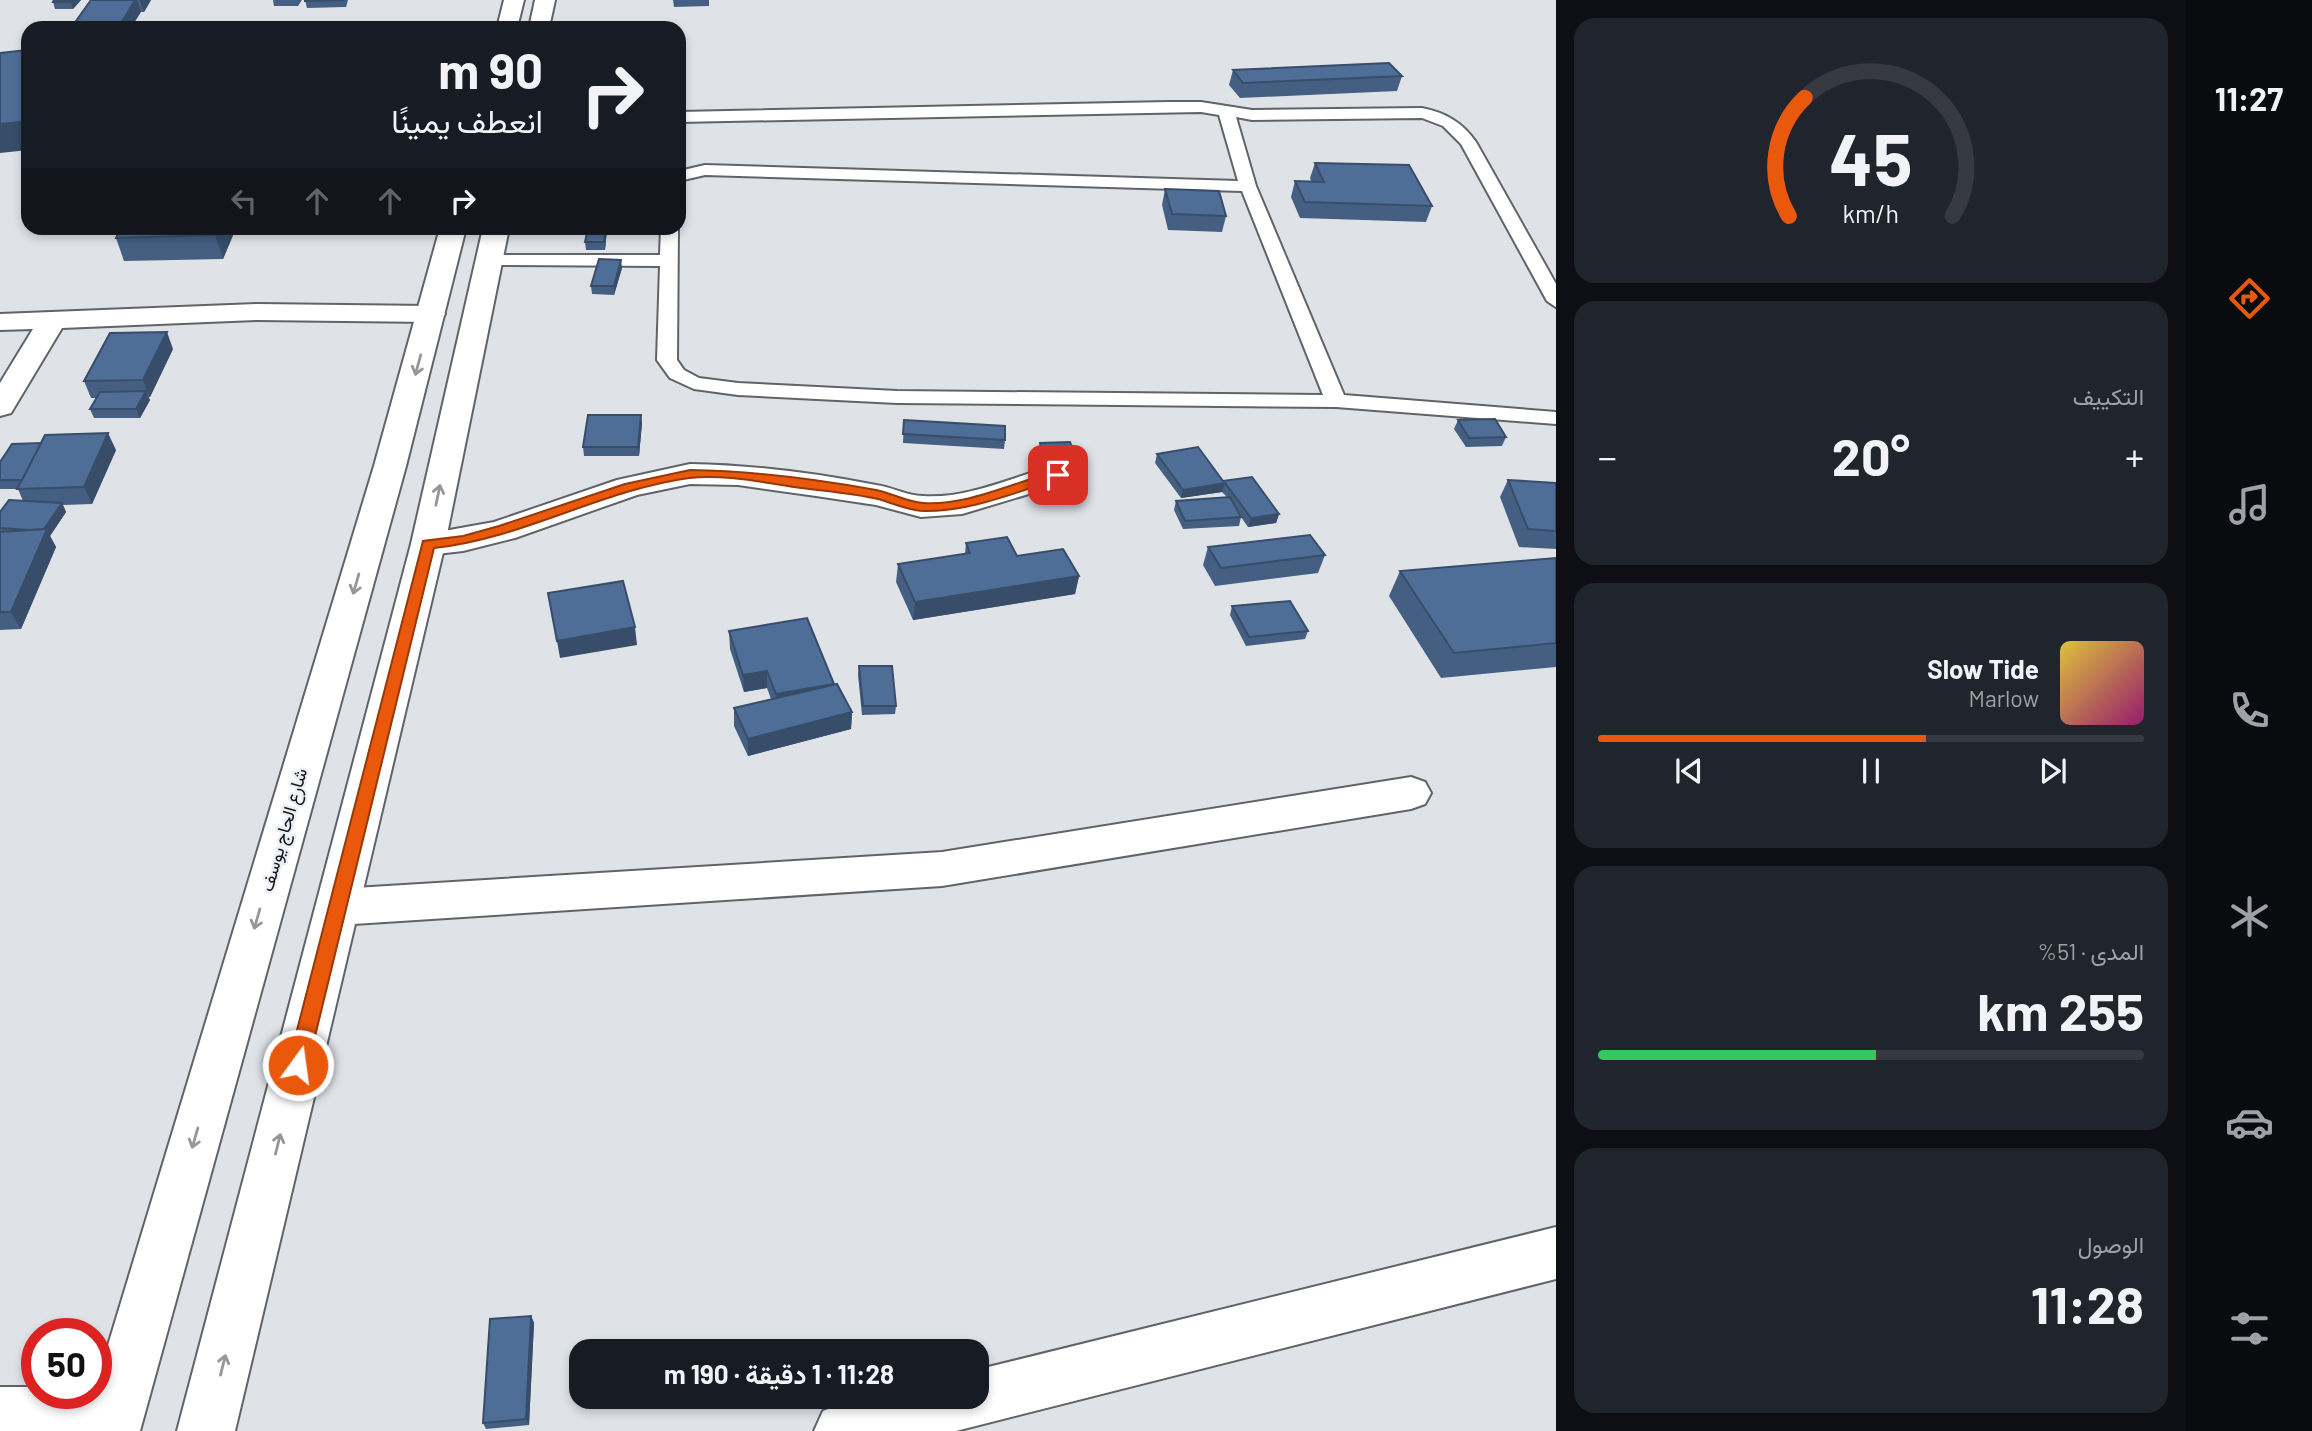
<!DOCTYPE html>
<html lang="ar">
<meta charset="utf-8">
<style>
body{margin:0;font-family:Barlow,Vazirmatn,sans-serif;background:#20242c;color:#f1f3f6;direction:rtl;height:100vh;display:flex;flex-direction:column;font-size:26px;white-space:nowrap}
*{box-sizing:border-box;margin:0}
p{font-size:23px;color:#9ea1a6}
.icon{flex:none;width:38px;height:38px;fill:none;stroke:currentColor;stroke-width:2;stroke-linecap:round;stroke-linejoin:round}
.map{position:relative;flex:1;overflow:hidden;direction:ltr}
.sheet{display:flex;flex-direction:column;gap:18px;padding:18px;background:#0d0f14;width:630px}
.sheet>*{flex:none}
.banner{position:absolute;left:21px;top:21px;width:665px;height:214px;border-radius:21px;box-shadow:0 4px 10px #0003;direction:rtl;background:#171b24;color:#f1f3f6;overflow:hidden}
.speed{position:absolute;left:21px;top:1318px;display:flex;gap:14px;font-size:35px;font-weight:700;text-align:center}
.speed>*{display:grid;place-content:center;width:91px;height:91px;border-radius:50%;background:#171b24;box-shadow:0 4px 10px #0003;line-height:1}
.speed .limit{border:10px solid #d22;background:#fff;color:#111}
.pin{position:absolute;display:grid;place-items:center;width:60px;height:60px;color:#fff;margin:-30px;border-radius:14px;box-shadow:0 4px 10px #0006}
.me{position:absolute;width:77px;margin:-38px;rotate:14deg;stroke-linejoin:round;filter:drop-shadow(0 0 5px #0008)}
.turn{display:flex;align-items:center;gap:24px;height:147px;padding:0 28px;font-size:32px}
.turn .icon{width:91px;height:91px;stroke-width:2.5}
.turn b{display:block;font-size:49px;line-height:60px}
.lanes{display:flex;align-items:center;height:66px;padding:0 28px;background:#0003;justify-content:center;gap:35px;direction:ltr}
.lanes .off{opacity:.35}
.big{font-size:52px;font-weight:700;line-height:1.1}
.sheet .card{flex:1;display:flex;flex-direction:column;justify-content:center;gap:10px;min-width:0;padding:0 24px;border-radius:21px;background:#20242c}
.sheet .dial{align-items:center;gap:0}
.dial svg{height:182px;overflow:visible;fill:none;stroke:#363941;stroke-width:7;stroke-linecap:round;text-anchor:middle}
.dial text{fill:#f1f3f6;stroke:none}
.song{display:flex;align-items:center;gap:21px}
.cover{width:84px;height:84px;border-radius:10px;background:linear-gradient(135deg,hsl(50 70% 55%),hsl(320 70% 35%))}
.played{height:7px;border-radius:4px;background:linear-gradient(90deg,#ea580c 60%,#363941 60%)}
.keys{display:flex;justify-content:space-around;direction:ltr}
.heat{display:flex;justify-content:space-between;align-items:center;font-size:38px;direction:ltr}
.charge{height:10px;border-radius:5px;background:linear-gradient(90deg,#34c759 51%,#363941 0)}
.trip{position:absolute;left:569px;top:1339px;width:420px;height:70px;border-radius:21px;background:#171b24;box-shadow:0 4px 10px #0003;font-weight:700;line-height:70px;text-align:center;direction:rtl}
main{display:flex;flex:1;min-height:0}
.tabs{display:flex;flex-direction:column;width:126px;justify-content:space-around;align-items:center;background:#090b0e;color:#9ea1a6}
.tabs .icon{width:49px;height:49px}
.tabs .on{color:#ea580c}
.tabs b{font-size:32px;color:#f1f3f6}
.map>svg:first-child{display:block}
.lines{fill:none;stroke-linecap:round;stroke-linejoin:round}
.service-casing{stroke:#606368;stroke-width:4}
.minor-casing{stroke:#606368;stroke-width:4}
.secondary-casing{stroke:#606368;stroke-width:4}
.service{fill:#fff;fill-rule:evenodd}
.minor{fill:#fff;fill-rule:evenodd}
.secondary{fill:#fff;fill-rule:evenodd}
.wall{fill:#445f82}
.shaded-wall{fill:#374d6a}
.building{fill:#4f6e97;stroke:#374d6a;stroke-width:2}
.oneway{stroke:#959697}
.route{fill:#ea580c;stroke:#983908;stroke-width:2}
.labels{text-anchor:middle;stroke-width:5;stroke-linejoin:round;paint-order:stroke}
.street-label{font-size:18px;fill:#141618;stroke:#ecf0f6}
</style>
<main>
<nav class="tabs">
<b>11:27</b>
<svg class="icon on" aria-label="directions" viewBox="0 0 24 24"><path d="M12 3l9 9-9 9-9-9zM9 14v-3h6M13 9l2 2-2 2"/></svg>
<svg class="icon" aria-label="music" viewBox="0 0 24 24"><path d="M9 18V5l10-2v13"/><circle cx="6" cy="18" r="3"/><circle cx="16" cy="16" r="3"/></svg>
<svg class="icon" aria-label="phone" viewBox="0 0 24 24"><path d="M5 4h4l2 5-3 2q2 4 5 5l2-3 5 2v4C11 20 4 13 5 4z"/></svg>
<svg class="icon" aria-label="climate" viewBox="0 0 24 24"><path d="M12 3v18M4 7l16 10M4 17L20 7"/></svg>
<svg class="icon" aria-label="car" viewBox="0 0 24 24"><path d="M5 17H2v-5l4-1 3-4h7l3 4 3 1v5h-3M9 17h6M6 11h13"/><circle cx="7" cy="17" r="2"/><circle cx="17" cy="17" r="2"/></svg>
<svg class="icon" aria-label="filters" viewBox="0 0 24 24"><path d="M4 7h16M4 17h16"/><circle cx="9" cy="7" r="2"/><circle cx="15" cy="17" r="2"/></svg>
</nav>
<section class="sheet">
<div class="card dial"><svg viewBox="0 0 100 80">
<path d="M14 69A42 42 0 1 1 86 69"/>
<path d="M14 69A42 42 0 0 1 21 17" stroke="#ea580c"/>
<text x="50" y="56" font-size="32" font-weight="700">45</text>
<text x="50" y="72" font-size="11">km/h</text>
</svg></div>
<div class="card"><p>التكييف</p>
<div class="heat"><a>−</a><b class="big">20°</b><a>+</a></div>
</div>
<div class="card">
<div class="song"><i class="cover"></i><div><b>Slow Tide</b><p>Marlow</p></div></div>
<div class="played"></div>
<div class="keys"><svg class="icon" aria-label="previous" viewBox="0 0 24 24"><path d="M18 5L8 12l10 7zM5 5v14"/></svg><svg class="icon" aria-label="pause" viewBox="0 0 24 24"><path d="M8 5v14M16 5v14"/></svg><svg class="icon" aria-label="next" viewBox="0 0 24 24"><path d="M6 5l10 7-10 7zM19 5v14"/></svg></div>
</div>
<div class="card"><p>المدى · 51%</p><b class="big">255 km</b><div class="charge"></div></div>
<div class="card"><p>الوصول</p><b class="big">11:28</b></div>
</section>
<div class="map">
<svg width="1556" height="1431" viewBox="0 0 1556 1431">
<rect width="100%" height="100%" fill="#dfe3e8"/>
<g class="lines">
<g class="service-casing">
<path id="service" d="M1169,102h32l51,8 170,-2c24,5 40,14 54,34l80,142v23l-9,-6 -86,-157 -18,-18 -21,-8 -170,2 -16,-3 20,69 88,209 212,17v12l-220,-17 -439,-4 -159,-8 -44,-6 -24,-11 -13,-18 3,-94 -171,-1 -9,-5 9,-5h171l1,-27h17l-1,132 7,10 15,8 39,5 159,8 426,4 -81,-204 -537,-16 -26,6v-10l26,-6 533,16 -19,-66 -18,-3 -522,10v-10z"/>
</g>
<g class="minor-casing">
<g id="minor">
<polygon points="257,304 431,306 441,308 445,314 441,320 431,322 257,320 62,328 11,413 0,416 0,383 33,329 0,330 0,314"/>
<path d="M690,464c62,1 125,9 186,21 16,2 31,11 47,11 46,3 91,-20 135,-31l11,3 5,7 -5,7 -107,32 -41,3 -45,-12 -60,-9 -78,-11 -48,-1 -53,11 -122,43 -52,13 -35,4 -12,-3 -5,-8 5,-8 78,-14 123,-42z"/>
<polygon points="1411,777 1425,782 1431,793 1425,804 1411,809 942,886 338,925 323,920 316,907 323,894 338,889 942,852"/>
<path d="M1556,1227v52l-600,152h-142l9,-20c49,-21 101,-15 153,-15v-26z"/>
<polygon points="0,1387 37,1387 37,1393 96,1393 96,1387 116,1387 136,1395 144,1415 138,1431 0,1431"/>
</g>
</g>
<g class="secondary-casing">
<g id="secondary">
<polygon points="504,0 524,0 517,28 497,28"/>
<polygon points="535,0 555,0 549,28 529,28"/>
<polygon points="440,228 466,228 406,466 140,1431 82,1431 94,1393 96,1393 96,1385 374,466"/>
<polygon points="483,228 509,228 445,544 235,1431 177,1431 411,544"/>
</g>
</g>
<use href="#service" class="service"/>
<use href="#minor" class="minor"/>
<use href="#secondary" class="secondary"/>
</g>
<g class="wall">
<polygon points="54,0 81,0 73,9 55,9 53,2"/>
<polygon points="91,0 151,0 144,12 141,12"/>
<polygon points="273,0 302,0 298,6 274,6"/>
<polygon points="305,0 348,0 346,7 307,8"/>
<polygon points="673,0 709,0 709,6 674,7"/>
<polygon points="1233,70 1402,76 1397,91 1240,98 1229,85"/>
<polygon points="1315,163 1432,206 1426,222 1300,218 1291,197 1295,181 1311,181 1310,178"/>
<polygon points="1165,189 1226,216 1222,232 1168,230 1162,205"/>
<polygon points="236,228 223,259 124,261 116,238"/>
<polygon points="588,228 607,228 605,250 586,250 585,242"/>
<polygon points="622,268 614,295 592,294 591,286"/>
<polygon points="173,349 150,397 148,397 150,400 140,418 94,418 90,409 96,398 91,398 84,381"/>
<polygon points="904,420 1005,440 1004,449 903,443"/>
<polygon points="1458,420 1506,437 1502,446 1466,447 1454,429"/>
<polygon points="642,423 639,456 584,456 583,447"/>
<polygon points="1040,443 1077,461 1075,470 1045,471 1038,452"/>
<polygon points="116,450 92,504 63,505 66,512 50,536 56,547 21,629 0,630 0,512 23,501 18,489 0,489 0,462"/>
<polygon points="1157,454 1223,481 1279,514 1276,523 1248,527 1241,517 1239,526 1183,529 1174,510 1176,501 1227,497 1222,492 1181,498 1155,463"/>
<polygon points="1508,480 1556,483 1556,549 1519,547 1500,497"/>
<polygon points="966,543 1079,576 1075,594 913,620 896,582 898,564 965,554"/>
<polygon points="1208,547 1325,555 1318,573 1215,586 1203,565"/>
<polygon points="1556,558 1556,667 1441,678 1389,596 1400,571"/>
<polygon points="1232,606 1308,631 1305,639 1246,646 1230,615"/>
<polygon points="729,631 834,684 852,712 851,729 748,756 734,726 734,708 771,699 767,688 744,692 730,649"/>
<polygon points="859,666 896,706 895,714 862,715 858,675"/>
<polygon points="531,1316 534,1323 529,1425 486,1429 483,1423"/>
</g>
<g class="shaded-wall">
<polygon points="72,0 81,0 73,9 70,2"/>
<polygon points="135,0 137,0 141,12 131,28 118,28"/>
<polygon points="140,0 151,0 144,12"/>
<polygon points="28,121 28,150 0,153 0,124"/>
<polygon points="219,228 236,228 223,259 215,235"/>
<polygon points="606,228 607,228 607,230 605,250 604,242"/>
<polygon points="621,260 622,268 614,295 614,286"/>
<polygon points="167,332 173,349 150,397 143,380"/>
<polygon points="146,391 150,400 140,418 136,409"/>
<polygon points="641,415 642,423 639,456 638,447"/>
<polygon points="108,433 116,450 92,504 84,487"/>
<polygon points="1225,483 1222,492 1181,498 1183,490"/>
<polygon points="62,503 66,512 50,536 56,547 21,629 11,612 43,531"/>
<polygon points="1279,514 1276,523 1248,527 1251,518"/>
<polygon points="1079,576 1075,594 913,620 915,602"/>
<polygon points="635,627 637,645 560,658 557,641"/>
<polygon points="767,671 767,688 744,692 743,675"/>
<polygon points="834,684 833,701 776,712 776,694"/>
<polygon points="852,712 851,729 748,756 748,739"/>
<polygon points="531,1316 534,1323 529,1425 526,1419"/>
</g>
<g class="building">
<polygon points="54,0 72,0 70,2 53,2"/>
<polygon points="91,0 135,0 118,28 71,28"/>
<polygon points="305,0 344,0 305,1"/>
<polygon points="28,50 25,66 28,65 28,121 0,124 0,53"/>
<polygon points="1389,63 1402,76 1243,83 1233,70"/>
<polygon points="1315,163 1409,165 1432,206 1305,202 1295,181 1324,182"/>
<polygon points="1165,189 1219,191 1226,216 1172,214"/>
<polygon points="121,228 219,228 215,235 116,238"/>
<polygon points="588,228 606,228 604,242 585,242"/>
<polygon points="599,259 621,260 614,286 591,286"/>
<polygon points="167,332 143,380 84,381 110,333"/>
<polygon points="146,391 136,409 90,409 100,392"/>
<polygon points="588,415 641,415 638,447 583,447"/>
<polygon points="1495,419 1506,437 1469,438 1458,420"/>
<polygon points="904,420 1005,426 1005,440 903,434"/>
<polygon points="108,433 84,487 17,489 45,435"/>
<polygon points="1070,442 1077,461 1046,462 1040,443"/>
<polygon points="41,443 22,480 0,480 0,462 12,444"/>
<polygon points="1198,447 1223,481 1252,477 1279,514 1251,518 1225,483 1183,490 1157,454"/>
<polygon points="1508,480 1556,483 1556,531 1528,529"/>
<polygon points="1230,497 1241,517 1185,521 1176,501"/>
<polygon points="9,500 62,503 44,529 29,530 0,528 0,512"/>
<polygon points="47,529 11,612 0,612 0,532"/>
<polygon points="1310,535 1325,555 1221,568 1208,547"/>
<polygon points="1007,537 1017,556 1063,549 1079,576 915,602 898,564 970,553 966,543"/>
<polygon points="1556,558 1556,643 1454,653 1400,571"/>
<polygon points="623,581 635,627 557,641 548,593"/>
<polygon points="1290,601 1308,631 1249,637 1232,606"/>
<polygon points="807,618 834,684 776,694 767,671 743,675 729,631"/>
<polygon points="859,666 892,666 896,706 863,706"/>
<polygon points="837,684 852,712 748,739 734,708"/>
<polygon points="531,1316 526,1419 483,1423 490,1319"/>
</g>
<defs><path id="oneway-shaft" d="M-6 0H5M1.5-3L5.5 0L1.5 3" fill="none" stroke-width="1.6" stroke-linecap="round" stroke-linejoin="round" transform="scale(1.75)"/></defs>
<g class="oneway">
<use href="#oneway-shaft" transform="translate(418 365) rotate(105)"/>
<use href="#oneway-shaft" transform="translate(438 495) rotate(-78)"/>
<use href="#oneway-shaft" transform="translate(356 584) rotate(106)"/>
<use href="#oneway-shaft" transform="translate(257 919) rotate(106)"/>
<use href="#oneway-shaft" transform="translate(195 1138) rotate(106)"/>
<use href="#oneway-shaft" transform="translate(278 1144) rotate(-76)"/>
<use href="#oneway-shaft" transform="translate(223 1365) rotate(-76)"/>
</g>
<path class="route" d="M690,470c62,1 125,9 186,20 15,3 31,12 47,13 45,3 91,-21 135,-32l6,4 -2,3c-44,13 -91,34 -138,33 -15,0 -31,-8 -46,-12 -27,-6 -56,-8 -84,-12 -34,-5 -71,-13 -105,-9 -88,12 -167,61 -255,70l-126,517 -3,6 -7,3 -7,-3 -3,-6 135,-524 40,-5 36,-10 126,-42z"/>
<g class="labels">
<g class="street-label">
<text transform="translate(284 830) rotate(-74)" y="6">شارع الحاج يوسف</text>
</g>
</g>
</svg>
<div class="speed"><div class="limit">50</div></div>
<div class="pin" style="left:1058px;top:475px;background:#d93025"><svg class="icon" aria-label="arrive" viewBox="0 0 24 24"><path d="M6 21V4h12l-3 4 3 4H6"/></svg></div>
<svg class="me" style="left:298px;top:1065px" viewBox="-20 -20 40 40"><circle r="17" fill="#ea580c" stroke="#fff" stroke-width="3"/><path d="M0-11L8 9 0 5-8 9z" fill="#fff"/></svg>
<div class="trip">11:28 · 1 دقيقة · 190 m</div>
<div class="banner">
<div class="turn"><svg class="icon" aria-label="right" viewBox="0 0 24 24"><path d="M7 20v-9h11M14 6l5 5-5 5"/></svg><div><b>90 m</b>انعطف يمينًا</div></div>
<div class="lanes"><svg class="icon off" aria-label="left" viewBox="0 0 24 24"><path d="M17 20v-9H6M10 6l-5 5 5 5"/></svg><svg class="icon off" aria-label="ahead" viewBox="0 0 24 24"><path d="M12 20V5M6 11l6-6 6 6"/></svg><svg class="icon off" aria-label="ahead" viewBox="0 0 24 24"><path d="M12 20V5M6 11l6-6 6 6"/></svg><svg class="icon" aria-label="right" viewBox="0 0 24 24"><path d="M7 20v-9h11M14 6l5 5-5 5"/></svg></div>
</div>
</div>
</main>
